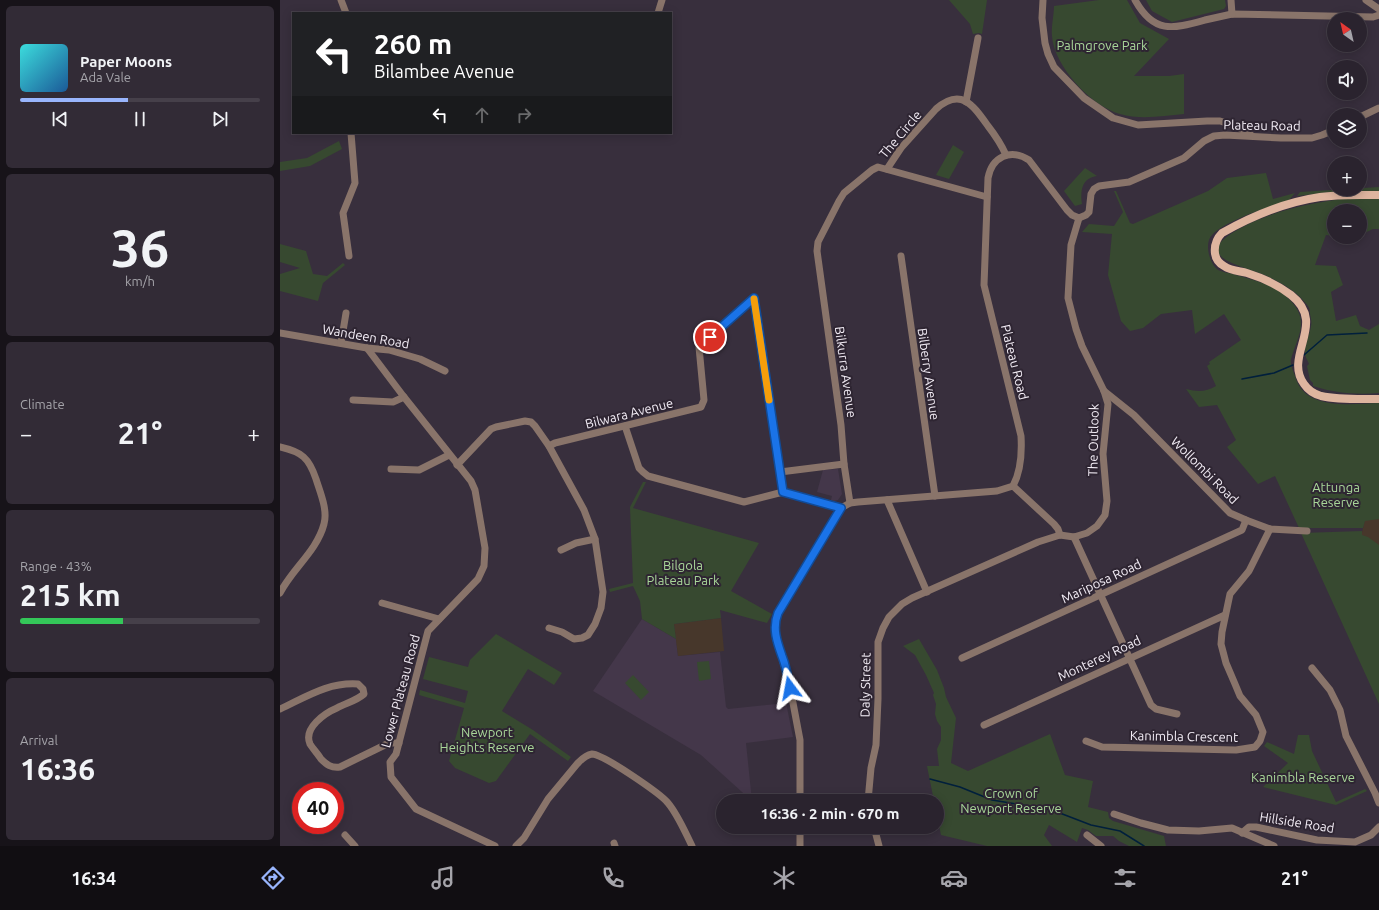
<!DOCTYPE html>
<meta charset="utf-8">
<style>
body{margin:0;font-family:Ubuntu,sans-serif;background:#322b36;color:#f1f3f6;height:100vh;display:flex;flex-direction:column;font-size:15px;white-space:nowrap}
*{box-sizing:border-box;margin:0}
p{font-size:13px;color:#a5a4aa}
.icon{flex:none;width:22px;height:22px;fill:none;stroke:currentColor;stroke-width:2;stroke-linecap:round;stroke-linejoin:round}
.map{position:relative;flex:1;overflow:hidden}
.drawer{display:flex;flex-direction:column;gap:6px;padding:6px;background:#171319;width:280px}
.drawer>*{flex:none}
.guide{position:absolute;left:12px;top:12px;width:380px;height:122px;border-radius:0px;box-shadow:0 2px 10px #0003,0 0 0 1px #46404a;background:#202124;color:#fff;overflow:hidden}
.needle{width:26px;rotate:326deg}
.tools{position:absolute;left:1047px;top:12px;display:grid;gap:8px}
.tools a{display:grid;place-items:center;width:40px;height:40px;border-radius:50%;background:#2a232e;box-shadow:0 2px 10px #0003,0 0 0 1px #46404a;font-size:20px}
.speed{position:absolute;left:12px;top:782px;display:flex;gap:8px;font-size:20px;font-weight:700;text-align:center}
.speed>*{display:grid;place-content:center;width:52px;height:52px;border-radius:50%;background:#2a232e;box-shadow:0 2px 10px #0003,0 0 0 1px #46404a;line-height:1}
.speed .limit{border:6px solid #d22;background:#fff;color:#111}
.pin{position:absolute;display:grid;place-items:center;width:34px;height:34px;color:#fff;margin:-17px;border:2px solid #fff;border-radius:50%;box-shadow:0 1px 4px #0007}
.me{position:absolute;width:44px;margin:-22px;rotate:347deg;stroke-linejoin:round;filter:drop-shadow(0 0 3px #0008)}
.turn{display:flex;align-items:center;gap:14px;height:84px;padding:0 16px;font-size:18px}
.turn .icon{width:52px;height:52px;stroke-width:2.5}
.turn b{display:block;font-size:28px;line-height:34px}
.lanes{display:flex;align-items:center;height:38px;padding:0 16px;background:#0003;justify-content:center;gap:20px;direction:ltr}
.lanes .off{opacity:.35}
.big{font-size:30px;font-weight:600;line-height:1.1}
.drawer .card{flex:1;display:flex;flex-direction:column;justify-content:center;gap:6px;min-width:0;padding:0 14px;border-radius:6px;background:#322b36}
.drawer .dial{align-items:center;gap:0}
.dial b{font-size:52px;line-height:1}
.song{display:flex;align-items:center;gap:12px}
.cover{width:48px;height:48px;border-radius:6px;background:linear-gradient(135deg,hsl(180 70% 55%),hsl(210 70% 35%))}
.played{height:4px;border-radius:2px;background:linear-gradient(90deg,#99b5fd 45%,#46404a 45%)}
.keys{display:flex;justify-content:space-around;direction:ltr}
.heat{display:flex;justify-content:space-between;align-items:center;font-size:22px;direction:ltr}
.charge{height:6px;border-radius:3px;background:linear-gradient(90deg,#34c759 43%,#46404a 0)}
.trip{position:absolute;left:436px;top:794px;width:228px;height:40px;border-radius:20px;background:#2a232e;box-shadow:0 2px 10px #0003,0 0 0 1px #46404a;font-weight:600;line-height:40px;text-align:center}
.dock{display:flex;height:64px;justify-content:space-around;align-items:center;background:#110e12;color:#a5a4aa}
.dock .icon{width:28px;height:28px}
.dock .current{color:#99b5fd}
.dock b{font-size:18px;color:#f1f3f6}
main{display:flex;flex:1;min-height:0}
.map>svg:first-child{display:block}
.built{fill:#44374a}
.industrial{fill:#47372b}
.green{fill:#374930}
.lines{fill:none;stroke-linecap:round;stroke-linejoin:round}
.stream{stroke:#001f3c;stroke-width:1.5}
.minor{stroke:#89746a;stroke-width:7}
.major{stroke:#deb59f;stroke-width:8}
.route-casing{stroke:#114b97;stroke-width:10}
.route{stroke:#1a73e8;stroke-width:7}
.slow{stroke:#f59e0b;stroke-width:7}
.labels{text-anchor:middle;stroke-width:4;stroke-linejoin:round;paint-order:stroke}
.park-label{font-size:13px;fill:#a9d799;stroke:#2e2532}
.street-label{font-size:13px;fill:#f3edf6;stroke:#2e2532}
</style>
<main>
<section class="drawer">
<div class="card">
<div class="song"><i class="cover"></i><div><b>Paper Moons</b><p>Ada Vale</p></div></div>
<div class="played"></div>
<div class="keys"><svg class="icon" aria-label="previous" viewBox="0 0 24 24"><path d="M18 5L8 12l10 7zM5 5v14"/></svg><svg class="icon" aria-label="pause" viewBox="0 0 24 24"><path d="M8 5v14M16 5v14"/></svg><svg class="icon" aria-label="next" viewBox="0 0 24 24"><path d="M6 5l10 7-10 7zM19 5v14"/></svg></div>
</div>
<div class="card dial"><b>36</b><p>km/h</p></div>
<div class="card"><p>Climate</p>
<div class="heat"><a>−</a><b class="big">21°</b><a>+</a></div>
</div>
<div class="card"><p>Range · 43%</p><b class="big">215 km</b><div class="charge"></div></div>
<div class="card"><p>Arrival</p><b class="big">16:36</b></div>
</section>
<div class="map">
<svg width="1099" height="846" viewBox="0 0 1099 846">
<rect width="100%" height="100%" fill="#382f3d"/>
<g class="built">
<polygon points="558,469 562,494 558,500 554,501 551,500 552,496 537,492 543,470"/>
<polygon points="362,619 396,639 398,656 440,652 446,707 448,709 506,703 513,737 466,743 472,801 421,755 313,691"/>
</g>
<g class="industrial">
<polygon points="1088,507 1099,509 1099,553 1078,549"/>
<polygon points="441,618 444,651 398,656 394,624"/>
</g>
<g class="green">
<polygon points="669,0 707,0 702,34 699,33 693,34 690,24"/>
<path d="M819,0h28l13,23 29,16 -35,37h35l15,-2v40c-21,2 -44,6 -64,0 -29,-8 -66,-48 -68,-78 -1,-9 2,-21 2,-30z"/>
<polygon points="866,0 945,0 946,6 944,9 892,22 872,11"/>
<polygon points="59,141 62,149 30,166 0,171 0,162 27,158"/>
<polygon points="673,145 684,152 669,179 656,175"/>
<path d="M805,168l12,8c-15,2 -17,14 -15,28l-7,2 -11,-15z"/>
<path d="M986,173l7,26 22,-6c-2,2 -4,5 -6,7 -4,2 -10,3 -14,5 -15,5 -61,20 -66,35 -3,8 1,24 9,30 4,2 11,3 15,4 19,6 43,10 57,26 20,21 8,35 1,59 -1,5 2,12 4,17 9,35 56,28 84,27v116l-14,2 -2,7h-64l-24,-52 -17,8 -31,-37 9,-7 -19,-35 -18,2 -13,-18c12,3 20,3 30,-3l-9,-20 3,-2 -1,-2 32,-22 -17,-26 -29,20 -3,-24 -31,4 -18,14 -13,3 -9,-10 -13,-46 4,-41 -30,-2 7,-8 25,2 9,-14 -9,-21h2l14,32 3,1 75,-33 19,-13z"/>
<polygon points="1099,187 1099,192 1051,192 1017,196 1020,192"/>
<path d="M1068,198l31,1v30h-6l-13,6v-24h-26v25l-8,-1 -11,30 21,1 7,19 -12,7 5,29 20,-6 4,11 9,4 10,-6v69c-22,2 -45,0 -66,-7v-3l-3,-3 -3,-14 2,-2c-1,-3 -4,-7 -4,-11 -1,-8 5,-18 6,-27 1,-3 0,-8 -1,-12 0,-3 0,-5 -2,-8 -10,-14 -26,-23 -41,-30 -25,-11 -81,-19 -26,-48 34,-18 70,-25 107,-30z"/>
<polygon points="0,244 26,251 33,274 47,276 63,263 65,265 43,283 38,301 0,291 0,274 20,268 0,262"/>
<polygon points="363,482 366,482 353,508 479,543 451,591 492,614 487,623 440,610 441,618 394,624 396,639 362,619 360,601 353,586 330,592 329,589 353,583 350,507"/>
<polygon points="1082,531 1082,535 1088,537 1099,545 1099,704 1021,533"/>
<polygon points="216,634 282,673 274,685 248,669 222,711 253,730 291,757 288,761 250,734 216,781 209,783 175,768 169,761 184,708 139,695 140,690 185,703 188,691 143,679 149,657 188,667 190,660"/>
<polygon points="639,639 657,670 664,688 666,697 676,718 671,763 688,771 770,734 785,775 813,781 808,807 828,812 829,818 833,821 884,836 886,846 849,846 839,841 833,836 816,836 808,830 802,828 797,842 769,825 764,835 772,846 707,846 661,835 657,816 657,801 654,801 647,766 659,766 657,749 661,740 661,727 657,721 655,714 656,704 653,695 654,693 646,675 635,655 623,646"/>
<polygon points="429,661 431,679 419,681 417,662"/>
<polygon points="353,675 369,692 361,700 345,683"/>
<polygon points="1018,735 1029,735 1032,751 1056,802 1085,789 1087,791 1056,805 983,787 1008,763 984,746 987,742 1014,754"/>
</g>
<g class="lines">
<g class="stream">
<polyline points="1024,355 1047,335 1087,333"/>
<polyline points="962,379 994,373 1013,365"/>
<polyline points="650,779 680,787 712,800 772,810 811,825 840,831 864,846"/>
</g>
<g class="minor">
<polyline points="61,0 66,13"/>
<polyline points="763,0 762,18 765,43 768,54 774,67 804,98 833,118 858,125 927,121 940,121 956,126 971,135"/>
<path d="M855,0c19,34 37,29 70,20 9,-2 18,-4 27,-6l141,3 6,-2"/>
<polyline points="951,0 952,14"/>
<polyline points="1086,0 1099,9"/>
<polyline points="378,13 382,0"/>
<polyline points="686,102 698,38"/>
<polyline points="1080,117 1099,108"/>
<path d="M607,169l14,-21 35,-39c25,-22 37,-4 52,17 7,9 13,18 18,29"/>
<polyline points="69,256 63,213 75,183 71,133"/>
<polyline points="621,256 655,496"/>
<polyline points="474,299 503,492"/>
<polyline points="0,333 87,348 109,350 140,359 165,371"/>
<polyline points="61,343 66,313"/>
<polyline points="87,348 124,397 191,481 195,490 205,548 204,566 198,579 148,631 116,754 110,762 111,777 136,809 215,846"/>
<polyline points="824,391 854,415 950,513 966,520 990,529 1027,531"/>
<polyline points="73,400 113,402 124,397"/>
<polyline points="345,426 359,468 363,472 368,476 464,502 503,492 561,508"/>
<polyline points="269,446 275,443 421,407 424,400 419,347 474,299"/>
<path d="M0,447c22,5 29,11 36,32 4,13 12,31 8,45 -7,27 -32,45 -44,69"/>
<polyline points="177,465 211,429 216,427 245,421 251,422 255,426 269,446 304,510 315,539 323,592 321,608 315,624 308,635 302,638 294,639 282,632 269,628"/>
<polyline points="111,469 139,470 169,455"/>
<polyline points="500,472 564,464"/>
<polyline points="733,486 774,524 778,529 780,535"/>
<polyline points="607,500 647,592"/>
<polyline points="570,503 564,464 561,425 537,251 538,242 559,201 564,193 592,170 598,167 707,197"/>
<polyline points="794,537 871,705 876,709 897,714"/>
<polyline points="281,550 296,543 315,539"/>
<polyline points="102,603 159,619"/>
<polyline points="682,658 962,530 966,520"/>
<polyline points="1032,668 1050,690 1060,710 1066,736 1095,793 1099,803"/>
<path d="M0,709c26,-12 48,-27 78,-25l5,5 1,5c-8,7 -18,9 -27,14 -12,5 -34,20 -27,36 3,5 8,10 11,15 6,6 10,9 19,8l49,-24h10"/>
<polyline points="704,725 945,615"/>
<polyline points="806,741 822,747 956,750 975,747 980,741 983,732 976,715 960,696 955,684 946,663 941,644 942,632 950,594 969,571 990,529"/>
<path d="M520,801v-61l-10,-53 -13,-47 -2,-13 1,-7 2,-7 63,-105 9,-5 8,-1 139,-11 16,-5c8,-15 9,-33 8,-50l-37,-151 4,-107c4,-21 22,-30 41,-18l38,50 5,5 7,3 7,-3 3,-3 2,-18 3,-5 5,-3 30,-4 55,-24 20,-17 10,-5 11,-1 56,3h31l10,-3 12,-5"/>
<polyline points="588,801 591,768 596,745 598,699 598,642 603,628 609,617 622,604 632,598 758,542 780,535 794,537 807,533 817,526 825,515 827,501 823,454 828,404 824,391 802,346 796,329 788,298 791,245 799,218"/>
<polyline points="834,814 861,823 888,830 919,831 952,828 994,846"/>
<polyline points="520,827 520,846"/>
<polyline points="594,827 599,846"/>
<polyline points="962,833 969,827 976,827 1037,840 1075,842 1091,835 1099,827"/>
<polyline points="65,835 75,846"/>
<polyline points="807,835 821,846"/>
<polyline points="334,843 335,846"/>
<path d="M236,846l8,-8 24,-39 29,-35c4,-4 8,-9 15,-10 11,0 69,40 76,49 10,12 17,29 24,43"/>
</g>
<path class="major" d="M1099,195c-20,0 -39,-1 -59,2 -34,5 -68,19 -98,36 -9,9 -11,26 2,33 7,5 16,5 23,7 16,5 31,12 44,22 37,29 -8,60 13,89 4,6 10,10 17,12 18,4 39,3 58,3"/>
</g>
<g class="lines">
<g class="route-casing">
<path id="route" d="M430,337l44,-39 29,194 58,16 -63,105c-6,15 -1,29 4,43 4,10 6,21 8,32"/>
</g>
<use href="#route" class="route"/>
<polyline class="slow" points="474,299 489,400"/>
</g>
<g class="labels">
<g class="park-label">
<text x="822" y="50">Palmgrove Park</text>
<text x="1056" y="492">Attunga<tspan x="1056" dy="15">Reserve</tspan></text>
<text x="403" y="570">Bilgola<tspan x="403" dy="15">Plateau Park</tspan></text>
<text x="207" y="737">Newport<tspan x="207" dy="15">Heights Reserve</tspan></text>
<text x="1023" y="782">Kanimbla Reserve</text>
<text x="731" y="798">Crown of<tspan x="731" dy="15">Newport Reserve</tspan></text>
</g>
<g class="street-label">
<text transform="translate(982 125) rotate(1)" y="5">Plateau Road</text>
<text transform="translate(620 134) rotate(-50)" y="5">The Circle</text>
<text transform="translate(86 336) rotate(10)" y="5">Wandeen Road</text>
<text transform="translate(735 362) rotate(76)" y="5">Plateau Road</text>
<text transform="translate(566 372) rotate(82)" y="5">Bilkurra Avenue</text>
<text transform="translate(649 374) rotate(82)" y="5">Bilberry Avenue</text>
<text transform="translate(349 413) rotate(-14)" y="5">Bilwara Avenue</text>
<text transform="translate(813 440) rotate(-89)" y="5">The Outlook</text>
<text transform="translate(925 470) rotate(45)" y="5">Wollombi Road</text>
<text transform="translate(821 581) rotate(-25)" y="5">Mariposa Road</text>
<text transform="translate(819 658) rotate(-25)" y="5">Monterey Road</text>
<text transform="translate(585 685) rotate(-89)" y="5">Daly Street</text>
<text transform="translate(120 691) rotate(-75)" y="5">Lower Plateau Road</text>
<text transform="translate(904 736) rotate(1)" y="5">Kanimbla Crescent</text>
<text transform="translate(1017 822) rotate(9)" y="5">Hillside Road</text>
</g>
</g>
</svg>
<div class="tools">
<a><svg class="needle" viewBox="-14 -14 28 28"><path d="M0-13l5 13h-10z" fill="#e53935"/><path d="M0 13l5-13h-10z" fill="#a5a4aa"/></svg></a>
<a><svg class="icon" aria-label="sound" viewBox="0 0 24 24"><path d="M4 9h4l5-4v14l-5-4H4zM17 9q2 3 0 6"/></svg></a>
<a><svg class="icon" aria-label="layers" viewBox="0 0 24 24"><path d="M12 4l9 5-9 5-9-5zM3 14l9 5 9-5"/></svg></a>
<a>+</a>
<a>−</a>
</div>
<div class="speed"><div class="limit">40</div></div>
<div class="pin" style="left:430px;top:337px;background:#d93025"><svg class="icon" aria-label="arrive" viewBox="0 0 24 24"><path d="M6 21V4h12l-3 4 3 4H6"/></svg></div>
<svg class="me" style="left:510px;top:688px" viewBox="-20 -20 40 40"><path d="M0-17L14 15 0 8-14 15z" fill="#1a73e8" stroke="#fff" stroke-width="4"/></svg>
<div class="trip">16:36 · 2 min · 670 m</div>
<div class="guide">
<div class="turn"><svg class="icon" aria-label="left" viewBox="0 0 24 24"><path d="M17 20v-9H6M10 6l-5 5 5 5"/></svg><div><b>260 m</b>Bilambee Avenue</div></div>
<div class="lanes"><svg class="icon" aria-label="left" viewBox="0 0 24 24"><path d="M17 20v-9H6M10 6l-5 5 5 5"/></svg><svg class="icon off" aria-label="ahead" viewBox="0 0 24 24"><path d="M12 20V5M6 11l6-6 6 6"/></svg><svg class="icon off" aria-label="right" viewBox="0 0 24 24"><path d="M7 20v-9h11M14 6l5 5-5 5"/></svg></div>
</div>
</div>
</main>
<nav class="dock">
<b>16:34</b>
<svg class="icon current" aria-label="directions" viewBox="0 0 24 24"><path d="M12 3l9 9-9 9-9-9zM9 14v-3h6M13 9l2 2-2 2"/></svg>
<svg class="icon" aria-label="music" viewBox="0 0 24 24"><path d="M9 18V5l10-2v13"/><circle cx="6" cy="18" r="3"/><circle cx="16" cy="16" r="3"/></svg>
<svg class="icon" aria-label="phone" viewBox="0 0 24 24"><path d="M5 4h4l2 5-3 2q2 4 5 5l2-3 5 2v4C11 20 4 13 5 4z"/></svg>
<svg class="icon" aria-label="climate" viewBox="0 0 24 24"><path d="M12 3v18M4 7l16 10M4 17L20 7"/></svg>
<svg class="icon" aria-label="car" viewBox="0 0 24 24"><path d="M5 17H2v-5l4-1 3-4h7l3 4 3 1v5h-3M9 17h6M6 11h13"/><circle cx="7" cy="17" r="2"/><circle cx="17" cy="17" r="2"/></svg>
<svg class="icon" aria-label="filters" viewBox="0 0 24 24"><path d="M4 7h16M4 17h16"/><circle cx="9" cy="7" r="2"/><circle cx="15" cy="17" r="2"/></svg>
<b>21°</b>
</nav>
